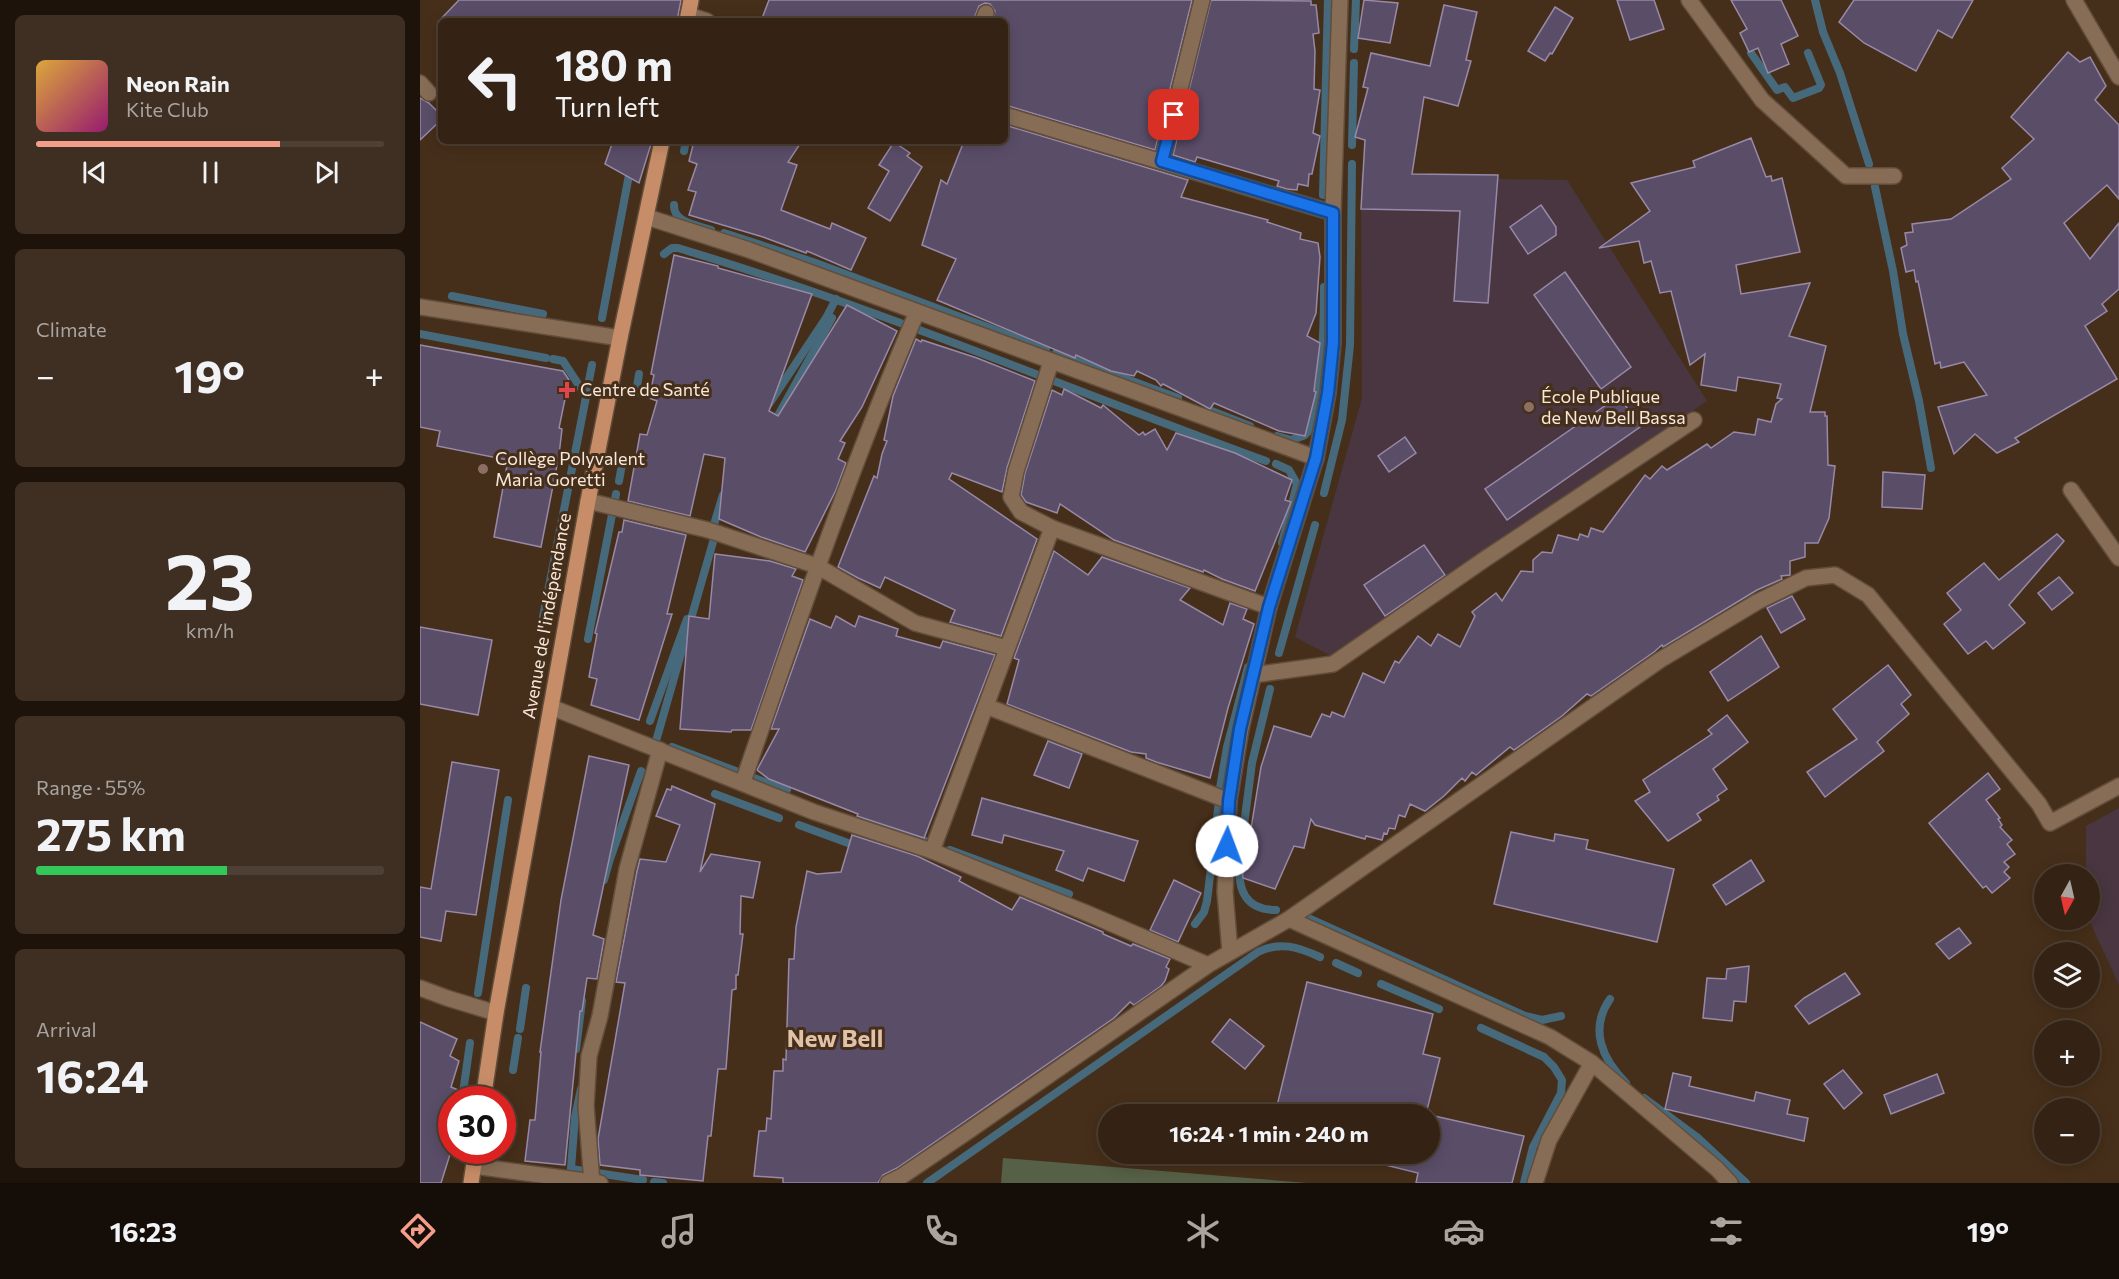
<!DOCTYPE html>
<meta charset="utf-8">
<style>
body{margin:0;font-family:Commissioner,sans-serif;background:#3f2f22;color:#f1f3f6;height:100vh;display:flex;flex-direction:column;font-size:22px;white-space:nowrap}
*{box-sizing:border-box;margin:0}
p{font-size:20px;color:#a9a4a0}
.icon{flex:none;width:33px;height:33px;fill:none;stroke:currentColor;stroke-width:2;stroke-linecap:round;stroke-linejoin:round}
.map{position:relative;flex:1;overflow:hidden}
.panel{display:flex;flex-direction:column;gap:15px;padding:15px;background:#1d130b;width:420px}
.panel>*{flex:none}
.top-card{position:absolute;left:18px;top:18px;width:570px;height:126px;border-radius:9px;box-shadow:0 3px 15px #0003,0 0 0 2px #4e4034;background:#342314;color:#f1f3f6;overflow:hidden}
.needle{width:39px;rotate:188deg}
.buttons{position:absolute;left:1614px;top:864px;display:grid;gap:12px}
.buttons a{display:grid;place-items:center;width:66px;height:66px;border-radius:50%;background:#342314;box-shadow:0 3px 15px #0003,0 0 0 2px #4e4034;font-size:30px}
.speed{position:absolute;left:18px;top:1086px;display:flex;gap:12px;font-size:30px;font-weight:700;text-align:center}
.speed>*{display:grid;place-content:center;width:78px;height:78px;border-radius:50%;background:#342314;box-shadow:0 3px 15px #0003,0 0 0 2px #4e4034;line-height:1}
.speed .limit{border:9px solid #d22;background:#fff;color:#111}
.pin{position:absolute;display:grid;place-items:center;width:51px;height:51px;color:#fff;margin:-26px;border-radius:12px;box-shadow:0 3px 9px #0006}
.me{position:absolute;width:66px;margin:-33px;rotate:2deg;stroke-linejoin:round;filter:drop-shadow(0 0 4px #0008)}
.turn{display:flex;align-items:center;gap:21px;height:126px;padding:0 18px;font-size:27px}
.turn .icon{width:78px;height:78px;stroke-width:2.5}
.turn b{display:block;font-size:42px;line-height:51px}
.big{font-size:45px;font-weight:700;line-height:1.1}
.panel .tile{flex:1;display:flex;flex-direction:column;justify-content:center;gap:9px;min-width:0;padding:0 21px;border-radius:9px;background:#3f2f22}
.panel .dial{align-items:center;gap:0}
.dial b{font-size:78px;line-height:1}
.song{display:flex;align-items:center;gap:18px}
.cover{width:72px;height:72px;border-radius:9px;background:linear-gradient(135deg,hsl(40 70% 55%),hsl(320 70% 35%))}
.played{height:6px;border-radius:3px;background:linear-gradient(90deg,#f49d8b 70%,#4e4034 70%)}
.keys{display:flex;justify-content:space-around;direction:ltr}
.heat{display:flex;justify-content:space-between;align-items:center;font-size:33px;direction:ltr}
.charge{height:9px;border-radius:4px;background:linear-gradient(90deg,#34c759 55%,#4e4034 0)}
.trip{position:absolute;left:678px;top:1104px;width:342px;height:60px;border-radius:30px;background:#342314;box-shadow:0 3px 15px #0003,0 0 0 2px #4e4034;font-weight:700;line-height:60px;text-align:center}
.tabs{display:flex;height:96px;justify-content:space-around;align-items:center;background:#150e08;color:#a9a4a0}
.tabs .icon{width:42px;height:42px}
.tabs .selected{color:#f49d8b}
.tabs b{font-size:27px;color:#f1f3f6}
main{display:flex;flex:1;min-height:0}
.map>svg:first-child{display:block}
.education{fill:#493640}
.green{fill:#566046}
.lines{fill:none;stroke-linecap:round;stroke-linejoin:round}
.stream{stroke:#466a7b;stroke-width:8}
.building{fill:#5a4d68;stroke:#9889a7;stroke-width:1.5}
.minor-casing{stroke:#614d3b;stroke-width:18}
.major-casing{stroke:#614d3b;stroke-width:18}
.minor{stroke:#876d56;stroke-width:15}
.major{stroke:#c78d68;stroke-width:15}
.route-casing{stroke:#114b97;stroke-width:15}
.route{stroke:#1a73e8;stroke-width:10}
.health-dot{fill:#e0444e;stroke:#462f1a;stroke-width:2}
.education-dot{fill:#8d6e63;stroke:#462f1a;stroke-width:2}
.labels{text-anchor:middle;stroke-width:6;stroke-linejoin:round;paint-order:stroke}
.poi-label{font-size:18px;fill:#f7e8db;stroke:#462f1a;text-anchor:start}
.street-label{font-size:18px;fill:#f7e8db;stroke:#462f1a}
.district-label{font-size:24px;font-weight:bold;fill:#e0c2a9;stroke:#462f1a}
</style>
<main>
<section class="panel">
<div class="tile">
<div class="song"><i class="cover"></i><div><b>Neon Rain</b><p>Kite Club</p></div></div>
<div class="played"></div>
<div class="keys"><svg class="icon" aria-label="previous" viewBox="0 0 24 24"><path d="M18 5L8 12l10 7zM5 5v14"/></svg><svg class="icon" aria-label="pause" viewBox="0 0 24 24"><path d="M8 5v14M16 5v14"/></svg><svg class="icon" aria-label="next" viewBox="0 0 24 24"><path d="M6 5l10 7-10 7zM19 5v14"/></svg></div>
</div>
<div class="tile"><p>Climate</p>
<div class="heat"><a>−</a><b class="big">19°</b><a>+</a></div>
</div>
<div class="tile dial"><b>23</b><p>km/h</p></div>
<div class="tile"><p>Range · 55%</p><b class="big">275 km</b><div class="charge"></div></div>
<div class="tile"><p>Arrival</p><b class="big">16:24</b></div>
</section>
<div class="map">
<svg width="1699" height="1183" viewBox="0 0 1699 1183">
<rect width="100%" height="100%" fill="#462f1a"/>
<g class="education">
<polygon points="941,173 1078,175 1079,179 1147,180 1287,401 917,659 875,637 942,398"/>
<polygon points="1699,808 1699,985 1669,920 1670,874 1666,874 1666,826"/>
</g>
<polygon class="green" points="583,1158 887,1183 581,1183"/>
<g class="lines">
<g class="stream">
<polyline points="1395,0 1403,32 1420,73 1449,164"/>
<polyline points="934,49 936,0"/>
<polyline points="1331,53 1357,90 1365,87 1373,98 1399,88 1401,85 1388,53"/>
<polyline points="932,145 934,63"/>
<polyline points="264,151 266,141"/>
<polyline points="1455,187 1473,271 1483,334 1499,401 1511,468"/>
<polyline points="903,195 908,0"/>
<path d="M254,205c-1,18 24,20 37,25"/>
<polyline points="304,233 393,262 626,349"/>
<path d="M244,254l8,-6h6c200,60 393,142 588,213"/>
<polyline points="32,296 123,314"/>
<polyline points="182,318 209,175"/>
<polyline points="0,334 126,358"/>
<polyline points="636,353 758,398"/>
<polyline points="133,359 143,361 164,393"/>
<polyline points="167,391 172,365"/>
<polyline points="216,393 219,374"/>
<polyline points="349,404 406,318 416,299"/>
<polyline points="789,410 830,426"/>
<polyline points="354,423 412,318"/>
<path d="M885,435c18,-15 19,-121 19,-148"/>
<polyline points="857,436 871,440 883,436"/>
<polyline points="856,464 869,470 877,484 862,543"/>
<polyline points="199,481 203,459"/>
<polyline points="904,493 922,420 930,345 932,164"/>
<polyline points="292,531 303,495"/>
<polyline points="122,622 166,397"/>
<polyline points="168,639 196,494"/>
<polyline points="859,653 895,525"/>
<polyline points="230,721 267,619"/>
<polyline points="236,741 293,542"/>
<polyline points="252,747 321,773"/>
<polyline points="334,778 367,790"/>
<polyline points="295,794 359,818"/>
<polyline points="799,794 807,747 828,667"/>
<polyline points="446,819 508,842"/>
<polyline points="379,825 428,843"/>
<polyline points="530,850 649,894"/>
<polyline points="820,856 832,763 850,689"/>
<path d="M820,862c-3,27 5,48 36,48"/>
<polyline points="184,880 190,859 221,771"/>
<polyline points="888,918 1105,1016 1122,1020 1141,1016"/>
<polyline points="775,924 784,912 787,901 799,801"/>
<polyline points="916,963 938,973"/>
<polyline points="961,984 1019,1009"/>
<polyline points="58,993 88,800"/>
<path d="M1190,999c-21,30 -8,60 16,84"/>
<polyline points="1061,1028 1124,1057 1134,1067 1142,1080 1141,1093 1113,1147 1104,1183"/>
<polyline points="100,1029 106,988"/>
<polyline points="156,1049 162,1001"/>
<polyline points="93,1070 98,1038"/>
<polyline points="1224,1098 1278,1138 1326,1183"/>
<polyline points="42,1100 50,1043"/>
<polyline points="151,1169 223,1180"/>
<polyline points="150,1181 155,1117 161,1089"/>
<polyline points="234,1182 243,1183"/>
<path d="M507,1183l331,-231c22,-11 40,-5 62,5"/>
</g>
</g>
<g class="building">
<polygon points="39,0 261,0 257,21 19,21"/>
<polygon points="349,0 772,0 735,150 585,105 585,21 573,21 575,11 570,4 565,3 559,6 553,21 341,21"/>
<polygon points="791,0 891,1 891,5 896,5 899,33 893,34 895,51 894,89 900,90 893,133 900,136 892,174 889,174 888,186 878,184 877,190 867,189 857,186 859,181 777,157 775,162 753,155"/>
<polygon points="944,0 978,3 970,43 938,38"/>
<polygon points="1197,0 1234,0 1244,29 1210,40"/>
<polygon points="1311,0 1361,0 1378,36 1361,44 1369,64 1348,73 1338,48 1329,52 1320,33 1327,29"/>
<polygon points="1434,0 1553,0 1532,38 1518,30 1496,71 1444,43 1419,22"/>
<polygon points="1024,5 1057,12 1046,60 1051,61 1038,106 1004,97 992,174 1078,175 1068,303 1034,301 1040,211 941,209 945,140 935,137 948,88 943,87 951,53 1010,66"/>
<polygon points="1135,7 1153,18 1132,54 1130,53 1125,61 1108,51"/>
<polygon points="1648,52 1660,62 1670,57 1686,86 1675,100 1699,125 1699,199 1687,185 1644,223 1670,259 1699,223 1699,289 1682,304 1687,311 1665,326 1697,379 1595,438 1599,442 1577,453 1555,434 1534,454 1518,407 1567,395 1544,362 1521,368 1520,362 1515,364 1498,281 1496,282 1494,270 1486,272 1481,248 1487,245 1485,233 1493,232 1492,224 1531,219 1591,179 1582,168 1614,139 1591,117"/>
<polygon points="0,98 9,103 21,115 21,120 0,140"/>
<polygon points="585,125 768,180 761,197 848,220 847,222 881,233 880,239 898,243 900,257 896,313 887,336 900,343 894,391 896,392 885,436 859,431 794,403 790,409 743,384 741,386 736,380 717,371 714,376 691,371 656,355 655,358 517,300 536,259 502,245 521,180 527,184 544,141 585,141"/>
<polygon points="1331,138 1346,177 1351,176 1352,181 1362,178 1380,252 1316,265 1321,294 1390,283 1369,336 1406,346 1390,412 1405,412 1405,416 1407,416 1408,465 1415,466 1409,518 1398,543 1385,543 1385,557 1370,561 1370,575 1361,576 1362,579 1337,590 1243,647 1242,645 1234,652 1171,696 1167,694 1142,716 1094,750 1090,747 1056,775 1052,772 1045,781 1042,778 1024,796 1005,811 990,804 985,817 979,815 975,829 969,828 967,834 964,833 962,840 946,836 945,839 895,825 891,819 884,848 874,846 855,889 823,878 822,868 836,836 830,835 841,767 854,726 891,737 902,714 910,717 912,712 924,717 943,673 964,683 975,661 979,663 998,636 1011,646 1018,634 1040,647 1055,616 1052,612 1076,593 1082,601 1101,571 1113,572 1113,560 1122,552 1132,553 1138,535 1158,540 1160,534 1168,537 1171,528 1183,532 1225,475 1230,479 1242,466 1247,470 1287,444 1291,448 1314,432 1335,435 1338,419 1351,422 1356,404 1362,399 1357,398 1361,384 1318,377 1316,391 1281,385 1285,354 1270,365 1251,291 1240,293 1231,261 1224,263 1219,241 1179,248 1230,211 1211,183 1275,167 1273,161"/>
<polygon points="193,141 232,141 219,183 185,164"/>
<polygon points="274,141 382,141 368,162 377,165 361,210 410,229 412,223 446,238 431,270 387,251 386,253 343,237 269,215 276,192 268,190 277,164 269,161"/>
<polygon points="474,142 490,153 487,156 502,167 470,221 448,208 469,171 459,165"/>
<polygon points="1121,205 1136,227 1136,235 1108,254 1090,227"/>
<polygon points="254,255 298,266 298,268 392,294 349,411 358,416 427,305 477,331 442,407 420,441 425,443 418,459 426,463 416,490 385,552 341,537 299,519 305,458 284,454 270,516 208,501 220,434 227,435 237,401 229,398 234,375 231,374"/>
<polygon points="1145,272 1211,367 1181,389 1114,295"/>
<polygon points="496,339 501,342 502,340 557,358 615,381 587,468 582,492 532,473 529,479 617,539 581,636 530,622 535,610 465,577 460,588 438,578 418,567 454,476 457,478 462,454 467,441 464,440 473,396"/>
<polygon points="0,345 143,371 149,380 139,428 142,429 139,455 121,547 74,537 88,460 17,446 20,431 0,427"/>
<polygon points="644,389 681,408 683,405 719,435 723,432 725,435 735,429 747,450 756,433 815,453 872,480 865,500 871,502 835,591 802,579 784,570 783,572 694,540 640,504 637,513 606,502 601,495 605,473 632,390 642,395"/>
<polygon points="1199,396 1220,427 1087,520 1065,489"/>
<polygon points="985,437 996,453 969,472 958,456"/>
<polygon points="1463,472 1505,475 1502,509 1462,507"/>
<polygon points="204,520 266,535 247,614 252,614 219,720 171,705 177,679 169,677 177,634 175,633 199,532 202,532"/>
<polygon points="1637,534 1644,541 1589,605 1605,623 1573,649 1566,641 1548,654 1524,624 1541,610 1527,593 1564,563 1579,580"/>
<polygon points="1004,545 1025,575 965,616 944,585"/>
<polygon points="634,551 668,575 682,557 770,588 760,600 803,625 810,603 827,609 823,619 834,624 808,708 790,778 736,762 726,758 726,754 711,752 587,704 599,660 594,658"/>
<polygon points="295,554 350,561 376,569 372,576 383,580 331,730 312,730 311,732 260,729 269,616 289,619"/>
<polygon points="1639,577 1653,593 1632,610 1618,593"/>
<polygon points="1372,596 1385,619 1361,633 1347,608"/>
<polygon points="416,616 435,627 439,616 478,629 476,636 520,648 523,641 575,655 504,838 437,816 438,814 349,779 337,770 359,729 351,729 390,619 411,628"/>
<polygon points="0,627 72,640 58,715 0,704"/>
<polygon points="1341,636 1359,667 1308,701 1290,672"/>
<polygon points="1468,665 1491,695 1481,704 1489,714 1457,742 1464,751 1405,797 1387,772 1437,739 1413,709"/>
<polygon points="1307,715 1328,742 1293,769 1307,789 1297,796 1299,800 1277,814 1281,820 1248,841 1215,801 1230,792 1223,780 1292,734 1288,730"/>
<polygon points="628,741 662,754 649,788 614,775"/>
<polygon points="169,756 209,765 173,935 184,939 177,979 167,978 162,1011 160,1011 145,1165 105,1161 110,1120 115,1120 121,1052 120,1052 141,900"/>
<polygon points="32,762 79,770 56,915 26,911 21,941 0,937 0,887 11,889"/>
<polygon points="1568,773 1580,789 1566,800 1580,818 1578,819 1582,825 1580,827 1592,840 1587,844 1595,854 1584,862 1589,867 1584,872 1590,878 1572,893 1566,886 1563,888 1509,823"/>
<polygon points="252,786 295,804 280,872 291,854 340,862 333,898 321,896 320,934 323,934 318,975 316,975 316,989 312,990 306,1069 298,1069 291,1136 288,1136 283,1181 220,1175 220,1170 180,1165 178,1139 205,983 196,982 217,871 220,859 246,862 260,825 236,816 247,789 251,790"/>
<polygon points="562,798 718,841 704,881 668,868 663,881 636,870 644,851 584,835 582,843 552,835"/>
<polygon points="1091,832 1134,841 1135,834 1168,840 1166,849 1254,869 1237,942 1074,904"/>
<polygon points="432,835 497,856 541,877 539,881 592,910 600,897 683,932 683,934 711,946 713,944 750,959 746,967 749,969 745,981 741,986 714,1005 710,1002 694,1018 541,1124 477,1168 463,1175 458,1183 363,1183 363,1178 334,1176 339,1131 346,1131 347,1118 351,1119 354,1071 363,1071 363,1059 366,1060 369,959 374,959 376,927 387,871 397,874 421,872"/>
<polygon points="1331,860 1344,881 1306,905 1293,885"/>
<polygon points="754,880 781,893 758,942 730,930"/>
<polygon points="1539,928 1551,943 1529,959 1516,944"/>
<polygon points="1329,966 1326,1002 1314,1001 1312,1021 1283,1018 1287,978 1306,979 1307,969"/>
<polygon points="1425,973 1440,994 1389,1024 1375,1006 1384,998"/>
<polygon points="887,982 1013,1014 1003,1054 1020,1058 1006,1114 855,1114"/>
<polygon points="810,1019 844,1046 825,1069 792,1042"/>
<polygon points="0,1022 37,1039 30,1056 39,1061 31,1087 38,1090 34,1100 32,1100 31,1109 23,1128 32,1131 32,1148 21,1183 0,1183"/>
<polygon points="1423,1070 1442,1093 1424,1109 1404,1084"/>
<polygon points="1253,1073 1271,1077 1269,1086 1334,1101 1336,1092 1370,1100 1367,1114 1388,1118 1384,1141 1245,1109"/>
<polygon points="1517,1074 1524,1093 1471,1114 1464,1095"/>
<polygon points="1010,1115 1104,1136 1092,1183 996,1183 998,1173 949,1161 950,1154 1010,1154"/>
</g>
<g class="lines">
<g class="minor-casing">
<g id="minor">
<polyline points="1269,0 1342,100 1426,176 1474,176"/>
<polyline points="1654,0 1699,77"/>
<polyline points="268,15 287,21"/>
<polyline points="563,21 566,13"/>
<polyline points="0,83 9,93"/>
<polyline points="585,115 913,213"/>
<polyline points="742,161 782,0"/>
<polyline points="227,217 329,250 896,458"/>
<polyline points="0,307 200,338"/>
<polyline points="631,362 596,471 591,497 601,512 632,528 849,607"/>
<polyline points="1651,490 1699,558"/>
<polyline points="168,501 288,530 397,566 495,623 587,648"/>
<polyline points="833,675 913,664 1065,559 1274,420"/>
<polyline points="566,706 809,801"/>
<polyline points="131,707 394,812 512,851 664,912 788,965"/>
<path d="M323,782c54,-158 108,-316 174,-470"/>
<polyline points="512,851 632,528"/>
<polyline points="869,919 1130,1037 1172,1063 1297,1169 1310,1183"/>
<polyline points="810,952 805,892 809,801 821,729 849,607 896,458 908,393 913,343 913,213 920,0"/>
<polyline points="0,988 27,998 76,1013"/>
<polyline points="54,1166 180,1183"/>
<polyline points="172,1183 166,1106 169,1056 180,1016 207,869 240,750"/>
<polyline points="468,1183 482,1176 547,1132 788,965 869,919 1240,660 1337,602 1386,578 1415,575 1448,595 1619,804 1630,823 1699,786"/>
<polyline points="1115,1183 1129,1140 1172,1063"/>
</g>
</g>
<g class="major-casing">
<g id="major">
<polyline points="267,21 271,0"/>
<polyline points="63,1100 76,1013 168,501 200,338 242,141"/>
<polyline points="51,1183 56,1150"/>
</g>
</g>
<use href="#minor" class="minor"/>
<use href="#major" class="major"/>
</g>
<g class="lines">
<g class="route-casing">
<polyline id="route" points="754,115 742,161 913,213 913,343 908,393 896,458 849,607 820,729 809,801 807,846"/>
</g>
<use href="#route" class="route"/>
</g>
<path class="health-dot" d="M144 381h6v6h6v6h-6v6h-6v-6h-6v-6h6z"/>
<g class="education-dot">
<circle cx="1109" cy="407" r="6"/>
<circle cx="63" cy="469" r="6"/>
</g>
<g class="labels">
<g class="poi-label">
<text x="160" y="396">Centre de Santé</text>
<text x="1121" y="403">École Publique<tspan x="1121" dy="21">de New Bell Bassa</tspan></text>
<text x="75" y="465">Collège Polyvalent<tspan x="75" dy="21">Maria Goretti</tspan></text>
</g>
<g class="street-label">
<text transform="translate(127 616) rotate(-80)" y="6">Avenue de l'indépendance</text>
</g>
<g class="district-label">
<text x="415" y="1047">New Bell</text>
</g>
</g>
</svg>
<div class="buttons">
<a><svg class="needle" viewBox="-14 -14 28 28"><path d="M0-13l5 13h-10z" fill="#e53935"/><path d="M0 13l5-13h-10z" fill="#a9a4a0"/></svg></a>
<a><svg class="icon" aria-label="layers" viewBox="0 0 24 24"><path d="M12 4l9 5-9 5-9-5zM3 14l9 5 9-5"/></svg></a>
<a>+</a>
<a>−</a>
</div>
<div class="speed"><div class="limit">30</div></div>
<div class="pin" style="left:754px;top:115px;background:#d93025"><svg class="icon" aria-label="arrive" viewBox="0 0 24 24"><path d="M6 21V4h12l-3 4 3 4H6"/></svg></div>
<svg class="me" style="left:807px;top:846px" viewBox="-20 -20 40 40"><circle r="19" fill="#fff"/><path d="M0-13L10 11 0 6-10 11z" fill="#1a73e8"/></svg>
<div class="trip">16:24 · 1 min · 240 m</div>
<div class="top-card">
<div class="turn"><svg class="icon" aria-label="left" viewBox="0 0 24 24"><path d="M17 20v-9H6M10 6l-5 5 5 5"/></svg><div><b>180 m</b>Turn left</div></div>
</div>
</div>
</main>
<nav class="tabs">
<b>16:23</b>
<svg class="icon selected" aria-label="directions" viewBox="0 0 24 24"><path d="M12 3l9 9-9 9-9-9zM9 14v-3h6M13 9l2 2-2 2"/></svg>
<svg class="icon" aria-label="music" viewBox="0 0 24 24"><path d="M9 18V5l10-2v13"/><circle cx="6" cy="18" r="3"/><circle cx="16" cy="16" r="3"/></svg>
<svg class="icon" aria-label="phone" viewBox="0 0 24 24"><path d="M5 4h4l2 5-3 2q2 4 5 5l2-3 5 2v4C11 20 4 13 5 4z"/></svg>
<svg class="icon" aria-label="climate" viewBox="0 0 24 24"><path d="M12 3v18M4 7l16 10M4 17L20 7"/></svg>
<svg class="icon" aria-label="car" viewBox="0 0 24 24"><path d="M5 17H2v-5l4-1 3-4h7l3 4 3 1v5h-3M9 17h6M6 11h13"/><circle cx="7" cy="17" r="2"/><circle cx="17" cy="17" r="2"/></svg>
<svg class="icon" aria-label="filters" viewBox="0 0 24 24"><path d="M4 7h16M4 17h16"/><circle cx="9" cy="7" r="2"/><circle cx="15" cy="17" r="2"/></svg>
<b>19°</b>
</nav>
